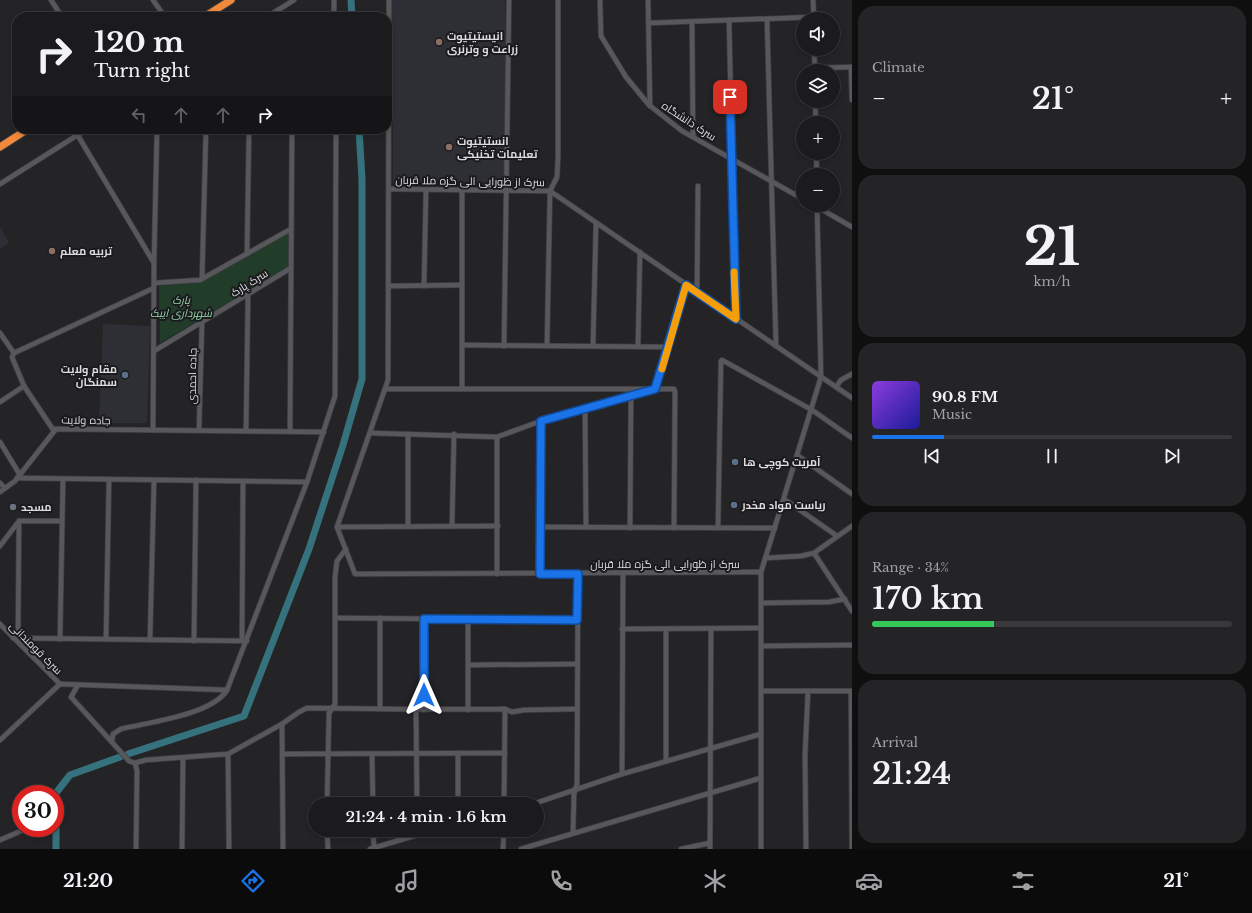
<!DOCTYPE html>
<meta charset="utf-8">
<style>
body{margin:0;font-family:"Libre Baskerville",Cairo,serif;background:#242426;color:#f1f3f6;height:100vh;display:flex;flex-direction:column;font-size:15px;white-space:nowrap}
*{box-sizing:border-box;margin:0}
p{font-size:13px;color:#a0a1a4}
.icon{flex:none;width:22px;height:22px;fill:none;stroke:currentColor;stroke-width:2;stroke-linecap:round;stroke-linejoin:round}
.map{position:relative;flex:1;overflow:hidden}
.panel{display:flex;flex-direction:column;gap:6px;padding:6px;background:#0f0f10;width:400px}
.panel>*{flex:none}
.guide{position:absolute;left:12px;top:12px;width:380px;height:122px;border-radius:16px;box-shadow:0 2px 6px #0003,0 0 0 1px #39393b;background:#1b1b1d;color:#f1f3f6;overflow:hidden}
.buttons{position:absolute;left:796px;top:12px;display:grid;gap:8px}
.buttons a{display:grid;place-items:center;width:44px;height:44px;border-radius:50%;background:#1b1b1d;box-shadow:0 2px 6px #0003,0 0 0 1px #39393b;font-size:20px}
.speed{position:absolute;left:12px;top:785px;display:flex;gap:8px;font-size:20px;font-weight:700;text-align:center}
.speed>*{display:grid;place-content:center;width:52px;height:52px;border-radius:50%;background:#1b1b1d;box-shadow:0 2px 6px #0003,0 0 0 1px #39393b;line-height:1}
.speed .limit{border:6px solid #d22;background:#fff;color:#111}
.pin{position:absolute;display:grid;place-items:center;width:34px;height:34px;color:#fff;margin:-17px;border-radius:8px;box-shadow:0 2px 6px #0006}
.me{position:absolute;width:44px;margin:-22px;rotate:0deg;stroke-linejoin:round;filter:drop-shadow(0 0 3px #0008)}
.turn{display:flex;align-items:center;gap:14px;height:84px;padding:0 16px;font-size:18px}
.turn .icon{width:52px;height:52px;stroke-width:2.5}
.turn b{display:block;font-size:28px;line-height:34px}
.lanes{display:flex;align-items:center;height:38px;padding:0 16px;background:#0003;justify-content:center;gap:20px;direction:ltr}
.lanes .off{opacity:.35}
.big{font-size:30px;font-weight:600;line-height:1.1}
.panel .tile{flex:1;display:flex;flex-direction:column;justify-content:center;gap:6px;min-width:0;padding:0 14px;border-radius:16px;background:#242426}
.panel .dial{align-items:center;gap:0}
.dial b{font-size:52px;line-height:1}
.song{display:flex;align-items:center;gap:12px}
.cover{width:48px;height:48px;border-radius:6px;background:linear-gradient(135deg,hsl(270 70% 55%),hsl(240 70% 35%))}
.played{height:4px;border-radius:2px;background:linear-gradient(90deg,#1a73e8 20%,#39393b 20%)}
.keys{display:flex;justify-content:space-around;direction:ltr}
.heat{display:flex;justify-content:space-between;align-items:center;font-size:22px;direction:ltr}
.charge{height:6px;border-radius:3px;background:linear-gradient(90deg,#34c759 34%,#39393b 0)}
.trip{position:absolute;left:308px;top:797px;width:236px;height:40px;border-radius:20px;background:#1b1b1d;box-shadow:0 2px 6px #0003,0 0 0 1px #39393b;font-weight:600;line-height:40px;text-align:center}
.dock{display:flex;height:64px;justify-content:space-around;align-items:center;background:#0b0b0c;color:#a0a1a4}
.dock .icon{width:28px;height:28px}
.dock .current{color:#1a73e8}
.dock b{font-size:18px;color:#f1f3f6}
main{display:flex;flex:1;min-height:0}
.map>svg:first-child{display:block}
.built{fill:#2e2e35}
.green{fill:#223c2a}
.lines{fill:none;stroke-linecap:round;stroke-linejoin:round}
.river{stroke:#36717e;stroke-width:7}
.minor-casing{stroke:#3f3f42;stroke-width:6}
.highway-casing{stroke:#3f3f42;stroke-width:9}
.minor{stroke:#58585c;stroke-width:4.5}
.highway{stroke:#f38a3b;stroke-width:7}
.route-casing{stroke:#114b97;stroke-width:10}
.route{stroke:#1a73e8;stroke-width:7}
.slow{stroke:#f59e0b;stroke-width:7}
.education-dot{fill:#8d6e63;stroke:#1b1b1e;stroke-width:1.5}
.service-dot{fill:#5c6f8a;stroke:#1b1b1e;stroke-width:1.5}
.worship-dot{fill:#6b7280;stroke:#1b1b1e;stroke-width:1.5}
.labels{text-anchor:middle;stroke-width:4;stroke-linejoin:round;paint-order:stroke}
.poi-label{font-size:11px;font-weight:bold;fill:#dddddf;stroke:#1b1b1e;text-anchor:start}
.street-label{font-size:11px;fill:#dddddf;stroke:#1b1b1e}
.park-label{font-size:11px;font-style:italic;fill:#93d5a7;stroke:#1b1b1e}
</style>
<main>
<div class="map">
<svg width="852" height="849" viewBox="0 0 852 849">
<rect width="100%" height="100%" fill="#242427"/>
<g class="built">
<polygon points="392,0 505,0 505,183 393,183"/>
<polygon points="0,226 9,243 0,249"/>
<polygon points="103,324 150,326 147,423 99,423"/>
</g>
<polygon class="green" points="289,233 290,266 160,343 159,286 199,283"/>
<g class="lines">
<g class="river">
<polyline points="351,0 352,17"/>
<polyline points="128,754 244,716 309,549 343,445 362,379 362,179 359,129"/>
<polyline points="56,849 56,793 70,775 120,757"/>
</g>
<g class="minor-casing">
<g id="minor">
<polyline points="51,0 62,17"/>
<polyline points="153,0 165,17"/>
<polyline points="334,0 334,17"/>
<polyline points="389,0 388,380 337,527 355,574 761,572"/>
<polyline points="600,0 601,36 626,77 649,105 682,131 803,199"/>
<polyline points="648,0 650,106"/>
<polyline points="813,0 814,19"/>
<polyline points="267,17 294,0"/>
<polyline points="767,19 776,346"/>
<polyline points="729,20 736,319"/>
<polyline points="692,22 693,136"/>
<polyline points="649,23 814,17"/>
<polyline points="814,49 815,71"/>
<polyline points="851,67 852,100"/>
<polyline points="815,68 852,67"/>
<polyline points="815,101 816,123"/>
<polyline points="74,129 154,263 153,430"/>
<polyline points="816,153 817,175"/>
<polyline points="0,184 87,129"/>
<polyline points="389,189 550,191 852,398"/>
<polyline points="814,205 852,227"/>
<polyline points="247,254 249,129"/>
<polyline points="154,263 157,129"/>
<polyline points="202,279 206,129"/>
<polyline points="154,283 200,280 291,229"/>
<polyline points="389,286 462,285"/>
<polyline points="424,286 426,190"/>
<polyline points="697,293 698,186"/>
<polyline points="0,333 14,353 154,288"/>
<polyline points="462,345 669,347"/>
<polyline points="504,346 509,0"/>
<polyline points="547,346 550,191 557,177 558,157 558,0"/>
<polyline points="593,346 596,223"/>
<polyline points="638,346 640,252"/>
<polyline points="154,351 291,268"/>
<polyline points="14,353 12,357 24,386 54,431"/>
<polyline points="836,387 841,380 852,374"/>
<polyline points="385,389 648,389"/>
<polyline points="462,389 462,190"/>
<polyline points="655,389 674,389 675,392 674,528"/>
<polyline points="0,402 24,386"/>
<polyline points="585,408 586,527"/>
<polyline points="199,430 202,322"/>
<polyline points="246,431 248,295"/>
<polyline points="290,431 292,129"/>
<polyline points="370,433 497,437"/>
<polyline points="408,434 408,526"/>
<polyline points="0,442 20,475"/>
<polyline points="797,455 852,494"/>
<polyline points="17,478 307,482"/>
<polyline points="0,483 5,488"/>
<polyline points="0,492 15,481 56,429 324,432"/>
<polyline points="784,499 837,536"/>
<polyline points="452,526 454,434"/>
<polyline points="337,527 498,526"/>
<polyline points="541,527 775,528"/>
<polyline points="630,528 631,396"/>
<polyline points="718,528 721,361 722,360 812,410 852,438"/>
<polyline points="0,546 19,521 62,521"/>
<polyline points="814,553 852,611"/>
<polyline points="766,558 801,556 814,553 852,526"/>
<polyline points="497,574 497,437 541,421 655,389 686,285"/>
<polyline points="540,574 541,421"/>
<polyline points="761,603 829,602 845,599"/>
<polyline points="336,618 577,620"/>
<polyline points="380,618 380,708"/>
<polyline points="468,618 468,710"/>
<polyline points="424,619 424,710"/>
<polyline points="0,624 60,684"/>
<polyline points="622,629 761,628"/>
<polyline points="666,629 666,761"/>
<polyline points="13,638 247,641"/>
<polyline points="18,638 19,521"/>
<polyline points="60,639 63,479"/>
<polyline points="106,639 109,479"/>
<polyline points="150,640 154,480"/>
<polyline points="194,641 196,480"/>
<polyline points="242,641 243,481"/>
<polyline points="761,646 852,645"/>
<polyline points="468,665 577,664"/>
<polyline points="78,685 71,697 129,761 135,763 146,760 228,754 282,724"/>
<polyline points="761,691 852,691"/>
<polyline points="851,691 852,849"/>
<polyline points="416,710 417,804"/>
<polyline points="0,740 60,684 227,690 307,482 335,396 336,129"/>
<path d="M112,741l1,-7 8,-5c28,-7 91,-14 106,-39"/>
<polyline points="228,754 229,849"/>
<polyline points="283,754 505,753"/>
<polyline points="372,754 373,804"/>
<polyline points="135,763 137,771 136,849"/>
<polyline points="622,774 623,573"/>
<polyline points="327,804 329,713 335,704 335,577 337,561 346,549"/>
<polyline points="458,804 458,753"/>
<polyline points="504,804 505,709"/>
<polyline points="533,804 622,774 761,734"/>
<polyline points="327,830 328,849"/>
<polyline points="373,830 374,848"/>
<polyline points="573,833 574,794 577,784 578,574"/>
<polyline points="0,840 28,828"/>
<polyline points="182,849 183,758"/>
<path d="M283,849l-1,-125 17,-12 8,-4c66,1 132,2 198,1l7,3 12,-2 53,-1"/>
<polyline points="370,849 434,830"/>
<polyline points="503,849 504,830"/>
<polyline points="521,849 761,778"/>
<polyline points="681,849 710,843"/>
<polyline points="710,849 711,629"/>
<polyline points="761,849 761,572 821,377 817,205"/>
<polyline points="806,849 805,755 808,691"/>
</g>
</g>
<g class="highway-casing">
<g id="highway">
<polyline points="204,17 231,0"/>
<polyline points="0,147 28,129"/>
</g>
</g>
<use href="#minor" class="minor"/>
<use href="#highway" class="highway"/>
</g>
<g class="lines">
<g class="route-casing">
<polyline id="route" points="424,695 424,619 577,620 578,574 540,574 541,421 655,389 686,285 736,319 730,97"/>
</g>
<use href="#route" class="route"/>
<polyline class="slow" points="662,369 686,285 736,319 734,272"/>
</g>
<g class="education-dot">
<circle cx="439" cy="42" r="4"/>
<circle cx="449" cy="147" r="4"/>
<circle cx="52" cy="251" r="4"/>
</g>
<g class="service-dot">
<circle cx="125" cy="375" r="4"/>
<circle cx="735" cy="462" r="4"/>
<circle cx="734" cy="505" r="4"/>
</g>
<circle class="worship-dot" cx="13" cy="507" r="4"/>
<g class="labels">
<g class="poi-label">
<text x="447" y="40">انیستیتیوت<tspan x="447" dy="13">زراعت و وترنری</tspan></text>
<text x="457" y="145">انستیتیوت<tspan x="457" dy="13">تعلیمات تخنیکی</tspan></text>
<text x="60" y="255">تربیه معلم</text>
<text x="117" y="373" text-anchor="end">مقام ولایت<tspan x="117" dy="13">سمنگان</tspan></text>
<text x="743" y="466">آمریت کوچی ها</text>
<text x="742" y="509">ریاست مواد مخدر</text>
<text x="21" y="511">مسجد</text>
</g>
<g class="street-label">
<text transform="translate(689 121) rotate(33)" y="4">سرک دانشگاه</text>
<text transform="translate(470 181) rotate(1)" y="4">سرک از ظورایی الی گزه ملا قربان</text>
<text transform="translate(249 283) rotate(-32)" y="4">سرک پارک</text>
<text transform="translate(192 376) rotate(-89)" y="4">جاده احمدی</text>
<text transform="translate(86 420) rotate(1)" y="4">جاده ولایت</text>
<text x="665" y="568">سرک از ظورایی الی گزه ملا قربان</text>
<text transform="translate(36 648) rotate(45)" y="4">سرک قومندانی</text>
</g>
<g class="park-label">
<text x="181" y="304">پارک<tspan x="181" dy="13">شهرداری ایبک</tspan></text>
</g>
</g>
</svg>
<div class="buttons">
<a><svg class="icon" aria-label="sound" viewBox="0 0 24 24"><path d="M4 9h4l5-4v14l-5-4H4zM17 9q2 3 0 6"/></svg></a>
<a><svg class="icon" aria-label="layers" viewBox="0 0 24 24"><path d="M12 4l9 5-9 5-9-5zM3 14l9 5 9-5"/></svg></a>
<a>+</a>
<a>−</a>
</div>
<div class="speed"><div class="limit">30</div></div>
<div class="pin" style="left:730px;top:97px;background:#d93025"><svg class="icon" aria-label="arrive" viewBox="0 0 24 24"><path d="M6 21V4h12l-3 4 3 4H6"/></svg></div>
<svg class="me" style="left:424px;top:695px" viewBox="-20 -20 40 40"><path d="M0-17L14 15 0 8-14 15z" fill="#1a73e8" stroke="#fff" stroke-width="4"/></svg>
<div class="trip">21:24 · 4 min · 1.6 km</div>
<div class="guide">
<div class="turn"><svg class="icon" aria-label="right" viewBox="0 0 24 24"><path d="M7 20v-9h11M14 6l5 5-5 5"/></svg><div><b>120 m</b>Turn right</div></div>
<div class="lanes"><svg class="icon off" aria-label="left" viewBox="0 0 24 24"><path d="M17 20v-9H6M10 6l-5 5 5 5"/></svg><svg class="icon off" aria-label="ahead" viewBox="0 0 24 24"><path d="M12 20V5M6 11l6-6 6 6"/></svg><svg class="icon off" aria-label="ahead" viewBox="0 0 24 24"><path d="M12 20V5M6 11l6-6 6 6"/></svg><svg class="icon" aria-label="right" viewBox="0 0 24 24"><path d="M7 20v-9h11M14 6l5 5-5 5"/></svg></div>
</div>
</div>
<section class="panel">
<div class="tile"><p>Climate</p>
<div class="heat"><a>−</a><b class="big">21°</b><a>+</a></div>
</div>
<div class="tile dial"><b>21</b><p>km/h</p></div>
<div class="tile">
<div class="song"><i class="cover"></i><div><b>90.8 FM</b><p>Music</p></div></div>
<div class="played"></div>
<div class="keys"><svg class="icon" aria-label="previous" viewBox="0 0 24 24"><path d="M18 5L8 12l10 7zM5 5v14"/></svg><svg class="icon" aria-label="pause" viewBox="0 0 24 24"><path d="M8 5v14M16 5v14"/></svg><svg class="icon" aria-label="next" viewBox="0 0 24 24"><path d="M6 5l10 7-10 7zM19 5v14"/></svg></div>
</div>
<div class="tile"><p>Range · 34%</p><b class="big">170 km</b><div class="charge"></div></div>
<div class="tile"><p>Arrival</p><b class="big">21:24</b></div>
</section>
</main>
<nav class="dock">
<b>21:20</b>
<svg class="icon current" aria-label="directions" viewBox="0 0 24 24"><path d="M12 3l9 9-9 9-9-9zM9 14v-3h6M13 9l2 2-2 2"/></svg>
<svg class="icon" aria-label="music" viewBox="0 0 24 24"><path d="M9 18V5l10-2v13"/><circle cx="6" cy="18" r="3"/><circle cx="16" cy="16" r="3"/></svg>
<svg class="icon" aria-label="phone" viewBox="0 0 24 24"><path d="M5 4h4l2 5-3 2q2 4 5 5l2-3 5 2v4C11 20 4 13 5 4z"/></svg>
<svg class="icon" aria-label="climate" viewBox="0 0 24 24"><path d="M12 3v18M4 7l16 10M4 17L20 7"/></svg>
<svg class="icon" aria-label="car" viewBox="0 0 24 24"><path d="M5 17H2v-5l4-1 3-4h7l3 4 3 1v5h-3M9 17h6M6 11h13"/><circle cx="7" cy="17" r="2"/><circle cx="17" cy="17" r="2"/></svg>
<svg class="icon" aria-label="filters" viewBox="0 0 24 24"><path d="M4 7h16M4 17h16"/><circle cx="9" cy="7" r="2"/><circle cx="15" cy="17" r="2"/></svg>
<b>21°</b>
</nav>
